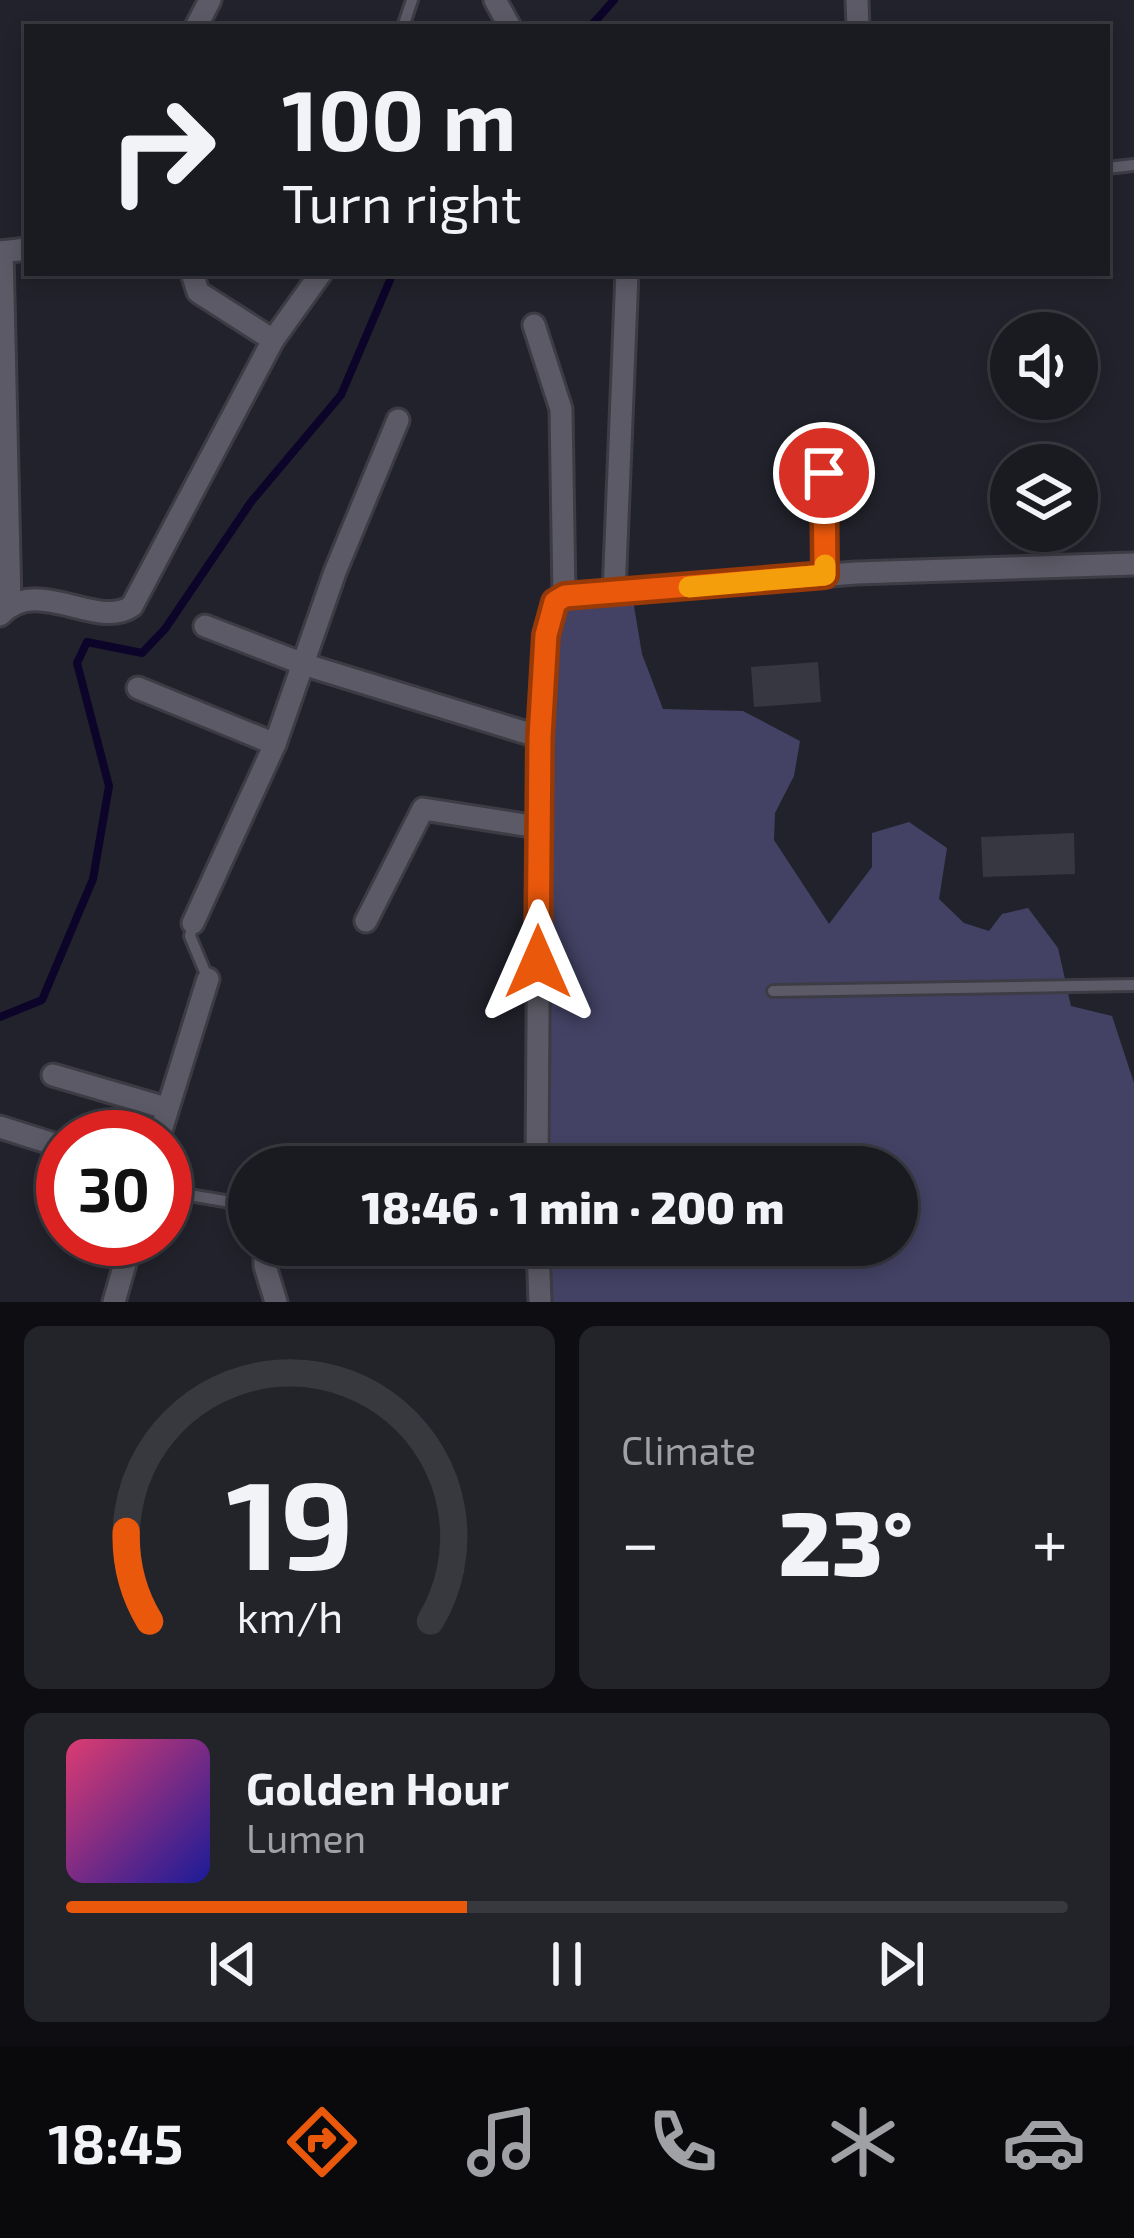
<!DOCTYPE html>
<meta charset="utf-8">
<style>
body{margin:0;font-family:"Exo 2",sans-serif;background:#23232a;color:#f1f3f6;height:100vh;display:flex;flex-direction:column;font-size:45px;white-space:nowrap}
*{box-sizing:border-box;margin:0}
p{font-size:39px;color:#9fa1a5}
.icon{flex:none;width:66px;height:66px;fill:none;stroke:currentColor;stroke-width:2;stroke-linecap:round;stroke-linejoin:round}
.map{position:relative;height:1302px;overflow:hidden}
.panel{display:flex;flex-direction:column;gap:24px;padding:24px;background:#0e0e12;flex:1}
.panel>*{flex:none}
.top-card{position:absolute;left:24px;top:24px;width:1086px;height:252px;border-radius:0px;box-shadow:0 6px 18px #0003,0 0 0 3px #38383f;background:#1a1a21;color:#f1f3f6;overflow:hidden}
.tools{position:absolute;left:990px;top:312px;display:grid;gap:24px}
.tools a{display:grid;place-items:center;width:108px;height:108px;border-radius:50%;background:#1a1a21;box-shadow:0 6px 18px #0003,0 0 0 3px #38383f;font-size:60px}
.speed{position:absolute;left:36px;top:1110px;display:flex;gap:24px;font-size:60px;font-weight:700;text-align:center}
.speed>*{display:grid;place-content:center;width:156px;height:156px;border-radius:50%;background:#1a1a21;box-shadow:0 6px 18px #0003,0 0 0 3px #38383f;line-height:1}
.speed .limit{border:18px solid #d22;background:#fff;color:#111}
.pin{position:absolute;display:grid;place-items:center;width:102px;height:102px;color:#fff;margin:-51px;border:6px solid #fff;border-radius:50%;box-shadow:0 3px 12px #0007}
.me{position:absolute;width:132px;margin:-66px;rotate:0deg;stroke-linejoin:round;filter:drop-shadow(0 0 9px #0008)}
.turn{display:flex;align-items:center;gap:42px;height:252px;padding:0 60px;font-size:54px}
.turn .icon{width:156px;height:156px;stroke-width:2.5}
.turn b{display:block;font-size:84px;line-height:102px}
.big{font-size:90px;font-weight:800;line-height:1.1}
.panel .card{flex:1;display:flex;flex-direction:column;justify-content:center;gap:18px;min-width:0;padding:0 42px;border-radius:18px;background:#23232a}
.panel .dial{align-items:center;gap:0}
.dial svg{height:312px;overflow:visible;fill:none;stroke:#38383f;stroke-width:7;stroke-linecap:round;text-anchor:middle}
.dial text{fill:#f1f3f6;stroke:none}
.song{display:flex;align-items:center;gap:36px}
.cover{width:144px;height:144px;border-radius:18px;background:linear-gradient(135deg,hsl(340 70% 55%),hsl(240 70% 35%))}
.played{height:12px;border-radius:6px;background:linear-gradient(90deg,#ea580c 40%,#38383f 40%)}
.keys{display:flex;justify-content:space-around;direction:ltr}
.heat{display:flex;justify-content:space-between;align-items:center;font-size:66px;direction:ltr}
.panel .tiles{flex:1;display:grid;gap:24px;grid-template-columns:1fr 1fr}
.card:last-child{grid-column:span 2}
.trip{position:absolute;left:228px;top:1146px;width:690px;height:120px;border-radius:60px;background:#1a1a21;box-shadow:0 6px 18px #0003,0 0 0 3px #38383f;font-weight:800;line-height:120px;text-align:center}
.menu{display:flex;height:192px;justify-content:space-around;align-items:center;background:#0a0a0d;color:#9fa1a5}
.menu .icon{width:84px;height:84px}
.menu .current{color:#ea580c}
.menu b{font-size:54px;color:#f1f3f6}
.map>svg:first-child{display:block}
.green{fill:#434264}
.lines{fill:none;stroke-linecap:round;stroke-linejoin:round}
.stream{stroke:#0c0429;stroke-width:8}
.building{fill:#373741}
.lane-casing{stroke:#3d3c45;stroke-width:16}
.street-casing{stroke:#3d3c45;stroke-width:27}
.lane{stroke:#5b5a66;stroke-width:10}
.street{stroke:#5b5a66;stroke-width:21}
.route-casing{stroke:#983908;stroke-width:30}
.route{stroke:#ea580c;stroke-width:21}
.slow{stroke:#f59e0b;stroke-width:21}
</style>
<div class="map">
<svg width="1134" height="1302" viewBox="0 0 1134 1302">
<rect width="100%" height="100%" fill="#22222c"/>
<polygon class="green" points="633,600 642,654 663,709 743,711 800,741 794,776 775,813 774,840 829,924 872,867 872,833 909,822 947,848 939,899 964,923 989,931 1002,914 1028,908 1058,948 1071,1006 1112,1016 1134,1083 1134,1302 549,1302 547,1245 897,1245 897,1167 546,1167 546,827 555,635 561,608 567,605"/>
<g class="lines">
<g class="stream">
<polyline points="590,27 614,0"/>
<polyline points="0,1017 42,1000 93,879 109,786 77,663 87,642 142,653 165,629 251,502 341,395 393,273"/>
</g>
</g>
<g class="building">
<polygon points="818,662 821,702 754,707 751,667"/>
<polygon points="1074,833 1075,874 983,877 981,837"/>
</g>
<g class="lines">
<g class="lane-casing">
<g id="lane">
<polyline points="403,27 412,0"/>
<polyline points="1107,168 1134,165"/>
<polyline points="824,474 825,575"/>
<polyline points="193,923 190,936 208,979"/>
<polyline points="773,991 1134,985"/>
<polyline points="165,1191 249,1205"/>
</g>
</g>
<g class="street-casing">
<g id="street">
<polyline points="495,0 510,27"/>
<polyline points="857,0 858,27"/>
<polyline points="196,27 210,0"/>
<polyline points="0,252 27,249"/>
<polyline points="2,252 10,604"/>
<polyline points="192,273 198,292 273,340 321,273"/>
<polyline points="534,325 561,409 564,596"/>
<polyline points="614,593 627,273"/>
<path d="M0,615c37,-41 97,16 132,-9l141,-266"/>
<polyline points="205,626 306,665 540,737"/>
<polyline points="138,688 275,744"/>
<polyline points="366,921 423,809 537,827"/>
<polyline points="193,923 275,744 335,572 398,420"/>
<polyline points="53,1075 166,1108"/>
<polyline points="0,1127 63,1147"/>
<polyline points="159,1137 208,979"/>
<polyline points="537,1167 540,737 546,635 555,601 564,596 856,573 1134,564"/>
<polyline points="265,1245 265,1266 276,1302"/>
<polyline points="538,1245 540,1302"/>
<polyline points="114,1302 132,1239"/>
</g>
</g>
<use href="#lane" class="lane"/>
<use href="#street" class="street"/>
</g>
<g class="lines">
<g class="route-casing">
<polyline id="route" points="538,962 540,737 546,635 555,602 565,596 825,575 824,473"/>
</g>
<use href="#route" class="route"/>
<polyline class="slow" points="689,587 825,575 825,565"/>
</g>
</svg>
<div class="tools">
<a><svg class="icon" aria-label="sound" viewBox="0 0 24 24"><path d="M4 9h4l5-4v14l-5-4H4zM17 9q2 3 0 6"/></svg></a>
<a><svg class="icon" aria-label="layers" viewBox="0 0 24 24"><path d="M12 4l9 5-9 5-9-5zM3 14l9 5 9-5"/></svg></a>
</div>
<div class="speed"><div class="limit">30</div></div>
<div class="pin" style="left:824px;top:473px;background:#d93025"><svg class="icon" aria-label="arrive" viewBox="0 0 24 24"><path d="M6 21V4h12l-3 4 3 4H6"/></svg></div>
<svg class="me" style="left:538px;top:962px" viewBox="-20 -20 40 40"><path d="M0-17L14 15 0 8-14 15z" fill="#ea580c" stroke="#fff" stroke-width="4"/></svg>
<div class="trip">18:46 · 1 min · 200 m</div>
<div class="top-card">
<div class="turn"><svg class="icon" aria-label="right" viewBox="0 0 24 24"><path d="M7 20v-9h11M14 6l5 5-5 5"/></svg><div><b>100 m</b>Turn right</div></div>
</div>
</div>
<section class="panel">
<div class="tiles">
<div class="card dial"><svg viewBox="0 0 100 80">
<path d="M14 69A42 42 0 1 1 86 69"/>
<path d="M14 69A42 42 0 0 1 8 46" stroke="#ea580c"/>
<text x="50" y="56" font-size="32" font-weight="700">19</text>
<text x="50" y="72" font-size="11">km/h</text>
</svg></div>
<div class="card"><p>Climate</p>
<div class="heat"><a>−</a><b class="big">23°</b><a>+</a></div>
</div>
<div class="card">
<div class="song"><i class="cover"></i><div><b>Golden Hour</b><p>Lumen</p></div></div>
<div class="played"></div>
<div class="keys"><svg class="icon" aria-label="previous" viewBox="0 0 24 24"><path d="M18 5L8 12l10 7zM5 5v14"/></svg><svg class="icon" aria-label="pause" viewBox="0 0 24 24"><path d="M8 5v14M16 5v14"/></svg><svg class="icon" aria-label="next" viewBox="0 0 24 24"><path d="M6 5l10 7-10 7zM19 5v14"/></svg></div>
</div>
</div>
</section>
<nav class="menu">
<b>18:45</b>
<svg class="icon current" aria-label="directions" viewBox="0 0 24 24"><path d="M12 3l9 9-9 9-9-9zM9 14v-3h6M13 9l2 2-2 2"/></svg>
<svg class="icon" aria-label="music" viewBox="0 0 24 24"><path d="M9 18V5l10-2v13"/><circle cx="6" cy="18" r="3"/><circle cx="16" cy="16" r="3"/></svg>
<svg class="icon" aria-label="phone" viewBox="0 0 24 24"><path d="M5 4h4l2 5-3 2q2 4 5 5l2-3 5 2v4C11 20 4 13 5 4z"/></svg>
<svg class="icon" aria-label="climate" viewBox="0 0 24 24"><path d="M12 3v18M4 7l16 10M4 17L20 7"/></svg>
<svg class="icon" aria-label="car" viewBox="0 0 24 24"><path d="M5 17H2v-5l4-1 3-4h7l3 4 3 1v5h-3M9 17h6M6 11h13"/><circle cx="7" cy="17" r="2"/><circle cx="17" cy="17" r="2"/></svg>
</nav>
